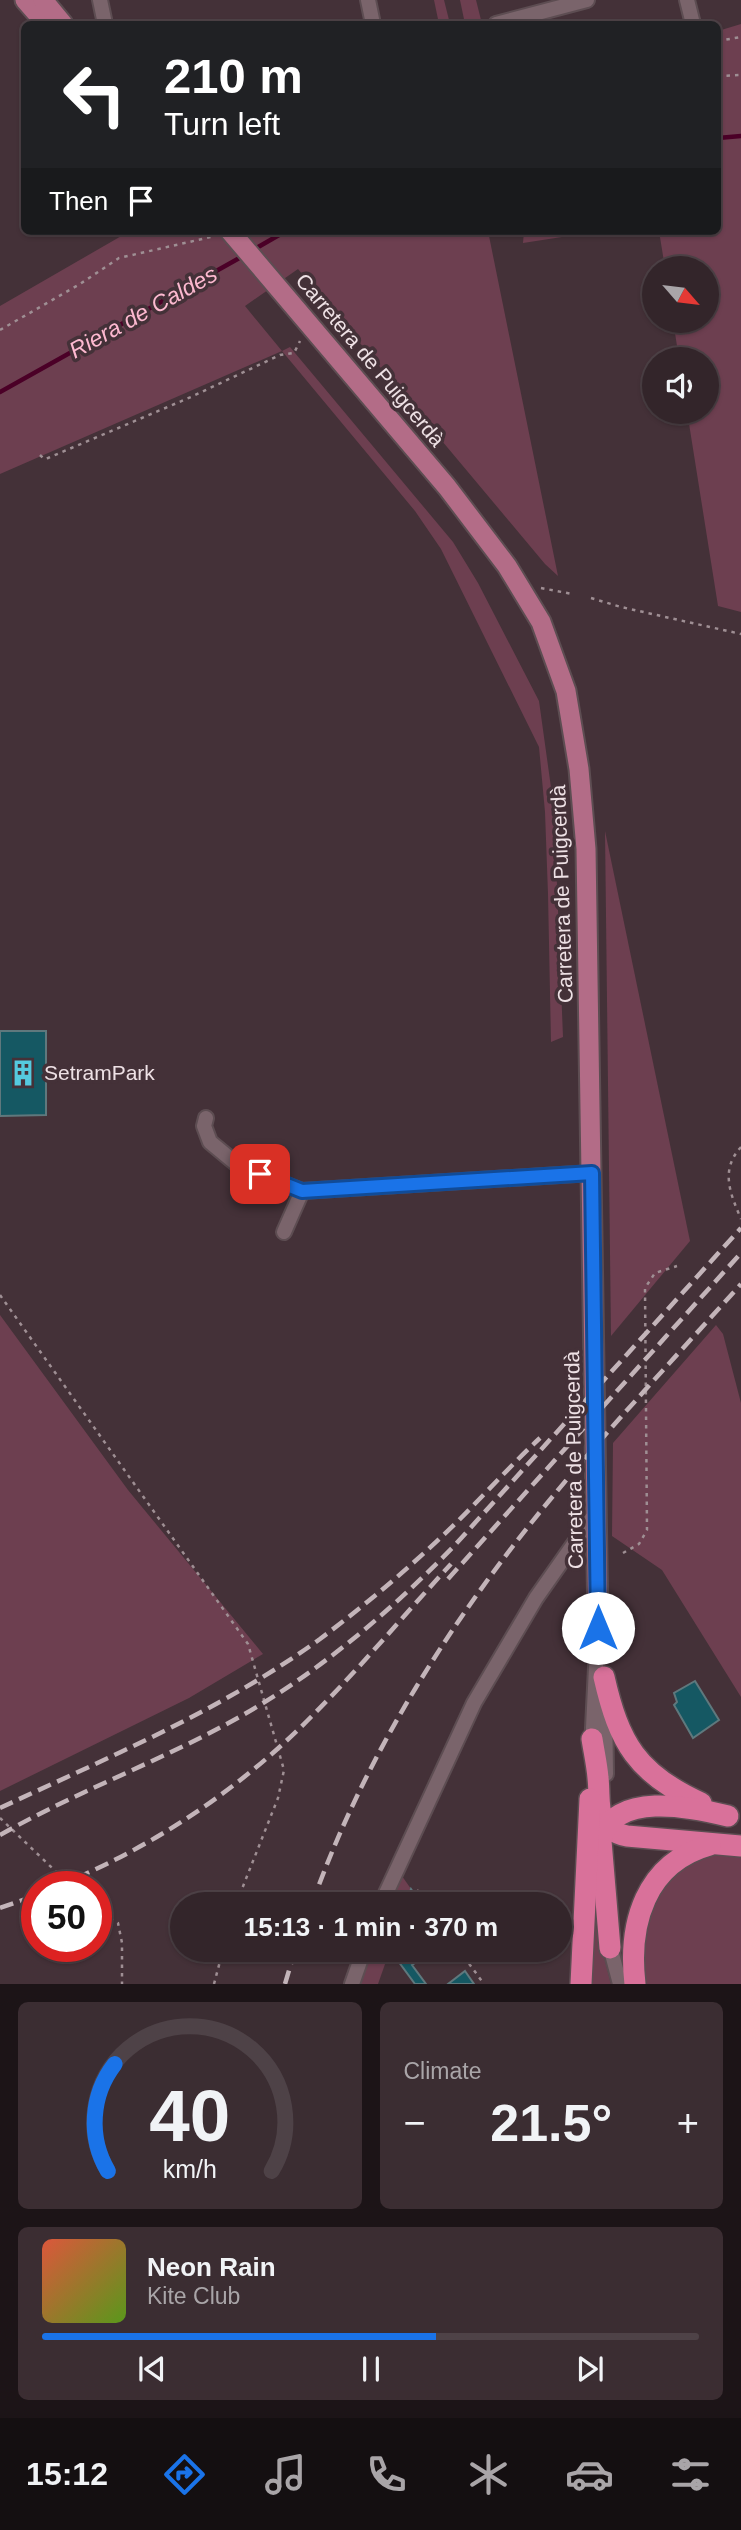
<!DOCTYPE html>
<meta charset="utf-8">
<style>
body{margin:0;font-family:Arial,sans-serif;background:#3b2d32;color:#f1f3f6;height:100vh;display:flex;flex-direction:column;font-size:26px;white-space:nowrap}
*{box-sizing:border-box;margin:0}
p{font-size:23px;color:#a9a5a8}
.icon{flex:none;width:38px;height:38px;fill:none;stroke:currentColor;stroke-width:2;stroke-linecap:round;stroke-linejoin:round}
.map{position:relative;height:1984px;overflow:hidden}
.details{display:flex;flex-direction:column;gap:18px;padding:18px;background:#1c1417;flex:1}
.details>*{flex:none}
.top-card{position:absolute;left:21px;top:21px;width:700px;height:214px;border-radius:10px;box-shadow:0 2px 5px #0004,0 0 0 2px #4e4247;background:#202124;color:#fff;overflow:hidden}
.needle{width:46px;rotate:118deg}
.controls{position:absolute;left:642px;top:256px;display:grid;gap:14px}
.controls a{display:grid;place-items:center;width:77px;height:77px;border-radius:50%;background:#33252a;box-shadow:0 2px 5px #0004,0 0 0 2px #4e4247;font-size:35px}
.speed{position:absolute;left:21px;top:1871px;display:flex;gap:14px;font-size:35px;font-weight:700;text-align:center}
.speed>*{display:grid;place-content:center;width:91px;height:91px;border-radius:50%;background:#33252a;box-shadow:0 2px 5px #0004,0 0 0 2px #4e4247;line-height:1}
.speed .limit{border:10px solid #d22;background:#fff;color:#111}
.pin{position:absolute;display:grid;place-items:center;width:60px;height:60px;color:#fff;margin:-30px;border-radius:14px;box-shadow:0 4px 10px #0006}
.me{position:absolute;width:77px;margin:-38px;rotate:0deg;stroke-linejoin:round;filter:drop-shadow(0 0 5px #0008)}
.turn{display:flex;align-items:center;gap:24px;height:147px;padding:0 28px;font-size:32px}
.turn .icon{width:91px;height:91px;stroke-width:2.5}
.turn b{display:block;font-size:49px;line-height:60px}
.then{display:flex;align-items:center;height:66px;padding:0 28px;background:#0003;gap:14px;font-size:26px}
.big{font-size:52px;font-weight:800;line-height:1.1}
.details .tile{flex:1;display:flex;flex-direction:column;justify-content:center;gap:10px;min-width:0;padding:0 24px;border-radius:10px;background:#3b2d32}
.details .dial{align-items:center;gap:0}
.dial svg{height:182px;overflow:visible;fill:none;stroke:#4e4247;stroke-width:7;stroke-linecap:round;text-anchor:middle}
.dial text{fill:#f1f3f6;stroke:none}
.song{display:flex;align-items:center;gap:21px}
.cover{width:84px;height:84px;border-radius:10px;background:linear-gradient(135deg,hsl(10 70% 55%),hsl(90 70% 35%))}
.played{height:7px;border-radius:4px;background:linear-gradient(90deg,#1a73e8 60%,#4e4247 60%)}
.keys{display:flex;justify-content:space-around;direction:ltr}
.heat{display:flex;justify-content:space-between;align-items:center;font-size:38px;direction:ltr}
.details .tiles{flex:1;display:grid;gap:18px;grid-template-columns:1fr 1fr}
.tile:last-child{grid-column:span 2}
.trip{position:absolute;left:170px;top:1892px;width:402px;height:70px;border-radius:35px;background:#33252a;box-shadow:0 2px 5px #0004,0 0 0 2px #4e4247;font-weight:800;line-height:70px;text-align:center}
.tab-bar{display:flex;height:112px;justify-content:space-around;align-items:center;background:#140f11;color:#a9a5a8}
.tab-bar .icon{width:49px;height:49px}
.tab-bar .active{color:#1a73e8}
.tab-bar b{font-size:32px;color:#f1f3f6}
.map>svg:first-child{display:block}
.green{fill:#6d3f50}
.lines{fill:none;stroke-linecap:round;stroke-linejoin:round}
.stream{stroke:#4b0027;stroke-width:4.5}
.building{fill:#155863;stroke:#5f787d;stroke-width:2}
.minor-casing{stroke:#5d4d52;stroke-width:18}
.major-casing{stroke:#5d4d52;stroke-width:23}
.highway-casing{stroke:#5d4d52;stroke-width:24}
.path{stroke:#9f8f94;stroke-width:2.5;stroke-dasharray:3.5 5;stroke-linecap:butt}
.minor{stroke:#7a646b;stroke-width:14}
.major{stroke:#b36c87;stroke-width:19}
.highway{stroke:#d9719a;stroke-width:21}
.rail{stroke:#c3b4b9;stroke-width:4.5;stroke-dasharray:14 7;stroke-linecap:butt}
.route-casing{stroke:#114b97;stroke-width:18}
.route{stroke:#1a73e8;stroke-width:12}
.labels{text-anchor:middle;stroke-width:7;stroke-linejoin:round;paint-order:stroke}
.street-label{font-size:21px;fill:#eee1e5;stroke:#443138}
.poi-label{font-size:21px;fill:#eee1e5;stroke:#443138;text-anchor:start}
.water-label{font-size:23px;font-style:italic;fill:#fdb9d0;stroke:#443138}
</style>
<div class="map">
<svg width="741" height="1984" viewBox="0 0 741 1984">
<rect width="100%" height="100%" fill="#443138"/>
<g class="green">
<polygon points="434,0 444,0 450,24 439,24"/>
<polygon points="460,0 476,0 482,24 465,24"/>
<polygon points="741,24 741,612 718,606 687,411 707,411 707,359 679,359 673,320 707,320 707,268 665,268 659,231 718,231 718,31"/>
<polygon points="130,231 488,231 558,576 545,564 298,269 245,306 282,351 290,347 453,542 478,583 539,701 554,809 563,1037 551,1042 548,894 545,812 539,747 441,549 415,511 282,351 0,474 0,306"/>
<polygon points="524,231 601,231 523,243"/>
<polygon points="605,831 690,1241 611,1336"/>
<polygon points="0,1315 128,1490 263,1654 189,1698 0,1791"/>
<polygon points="716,1325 723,1334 741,1403 741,1697 662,1570 612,1536 613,1443"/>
<polygon points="741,1852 741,1984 644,1984 644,1927 661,1889 676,1872 711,1853"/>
<polygon points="402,1876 411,1889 406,1904 390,1904"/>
<polygon points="595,1922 611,1984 590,1984"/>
<polygon points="371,1950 390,1950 378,1984 357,1984"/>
</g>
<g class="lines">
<g class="stream">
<polyline points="718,138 741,136"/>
<polyline points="253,250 286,231"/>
<polyline points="0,392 243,256"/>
</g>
</g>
<g class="building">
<polygon points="0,1031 46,1031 46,1115 0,1116"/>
<polygon points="695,1681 719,1720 693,1738 674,1705 677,1702 674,1693"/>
<polygon points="411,1889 421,1904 406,1904"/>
<polygon points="400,1950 418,1950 424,1957 412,1965 426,1984 415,1984 393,1954"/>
<polygon points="465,1971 474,1984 448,1984"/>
</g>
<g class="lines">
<g class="minor-casing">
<g id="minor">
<polyline points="100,0 105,24"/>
<polyline points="368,0 373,24"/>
<polyline points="687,0 693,24"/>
<polyline points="496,24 587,0"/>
<polyline points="206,1118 204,1126 210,1142 239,1166 302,1191 592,1173"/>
<polyline points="284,1232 302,1191"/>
<polyline points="605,1700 606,1774"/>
<polyline points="592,1748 598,1627"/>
<polyline points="381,1904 474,1703 536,1598 597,1511"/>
<polyline points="608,1939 620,1984"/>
<polyline points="352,1984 364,1950"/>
</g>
</g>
<g class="major-casing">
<g id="major">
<polyline points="25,0 46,24"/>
<polyline points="43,0 63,24"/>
<polyline points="230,231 447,487 507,566 541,622 566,691 579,769 586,849 598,1627"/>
</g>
</g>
<g class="highway-casing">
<g id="highway">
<path d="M604,1677c15,66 33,97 97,126"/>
<path d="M592,1739c2,13 5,26 6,39 3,26 -5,51 29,58l114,10"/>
<path d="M610,1948l-9,-107c11,-51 91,-34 127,-25"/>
<polyline points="581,1984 590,1799"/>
<path d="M635,1984c-7,-60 10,-121 75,-139"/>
</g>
</g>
<g class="path">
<polyline points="718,41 741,37"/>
<polyline points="718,76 741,75"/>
<polyline points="0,330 80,284 119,258 211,237 214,238"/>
<polyline points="40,455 44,459 48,458 191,397 280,355 294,353 300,341"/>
<polyline points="541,588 572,594"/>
<polyline points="591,598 621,607 741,634"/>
<path d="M741,1147c-21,23 -11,46 0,72"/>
<polyline points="0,1295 248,1644 284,1770 278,1798 236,1904"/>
<polyline points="623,1553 639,1544 647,1530 645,1288 655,1273 677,1266"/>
<polyline points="0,1818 71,1886"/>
<polyline points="417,1890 427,1904"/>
<polyline points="96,1909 118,1923 122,1943 122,1984"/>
<polyline points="459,1950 484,1984"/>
<polyline points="214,1984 223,1950"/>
</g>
<use href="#minor" class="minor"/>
<use href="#major" class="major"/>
<use href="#highway" class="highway"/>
<g class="rail">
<polyline points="448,1579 741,1253"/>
<path d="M0,1808c109,-51 222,-98 320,-169 48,-36 94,-75 138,-118 27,-27 53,-56 82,-83"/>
<path d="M0,1835c76,-43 158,-73 234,-115 83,-46 155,-107 221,-175l286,-317"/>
<path d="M57,1886c95,-38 183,-97 254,-169 49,-49 93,-102 140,-153"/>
<path d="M312,1904c41,-116 104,-226 177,-326 76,-104 166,-198 252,-294"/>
<polyline points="0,1908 37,1895"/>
<polyline points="285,1984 295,1950"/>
</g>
</g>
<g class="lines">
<g class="route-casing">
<polyline id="route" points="260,1174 302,1191 592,1173 598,1628"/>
</g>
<use href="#route" class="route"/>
</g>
<defs>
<g id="building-bare" transform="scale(2.1)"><path d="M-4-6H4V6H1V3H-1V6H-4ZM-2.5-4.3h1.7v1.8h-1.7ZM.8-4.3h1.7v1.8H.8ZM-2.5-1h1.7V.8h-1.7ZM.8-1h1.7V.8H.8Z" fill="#55cadf" stroke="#443138" stroke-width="2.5" paint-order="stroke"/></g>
</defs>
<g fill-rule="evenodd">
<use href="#building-bare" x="23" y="1073"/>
</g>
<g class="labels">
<g class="street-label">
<text transform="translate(370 360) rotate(50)" y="7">Carretera de Puigcerdà</text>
<text transform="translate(562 894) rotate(-92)" y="7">Carretera de Puigcerdà</text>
<text transform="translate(574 1460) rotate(-91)" y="7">Carretera de Puigcerdà</text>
</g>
<g class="poi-label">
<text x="44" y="1080">SetramPark</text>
</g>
<g class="water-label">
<text transform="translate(143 312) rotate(-29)" y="8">Riera de Caldes</text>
</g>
</g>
</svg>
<div class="controls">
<a><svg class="needle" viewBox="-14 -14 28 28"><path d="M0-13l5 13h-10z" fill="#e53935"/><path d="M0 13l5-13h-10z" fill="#a9a5a8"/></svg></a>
<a><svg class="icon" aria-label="sound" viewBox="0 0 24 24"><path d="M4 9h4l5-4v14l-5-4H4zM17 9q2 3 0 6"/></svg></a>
</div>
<div class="speed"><div class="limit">50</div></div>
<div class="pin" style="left:260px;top:1174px;background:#d93025"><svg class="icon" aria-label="arrive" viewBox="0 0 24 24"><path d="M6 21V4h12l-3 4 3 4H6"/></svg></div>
<svg class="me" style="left:598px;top:1628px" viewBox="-20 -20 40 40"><circle r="19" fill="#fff"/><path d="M0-13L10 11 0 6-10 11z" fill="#1a73e8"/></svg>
<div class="trip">15:13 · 1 min · 370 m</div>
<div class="top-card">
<div class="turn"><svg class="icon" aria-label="left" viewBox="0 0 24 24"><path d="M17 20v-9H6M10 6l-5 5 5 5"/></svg><div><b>210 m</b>Turn left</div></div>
<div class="then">Then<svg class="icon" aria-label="arrive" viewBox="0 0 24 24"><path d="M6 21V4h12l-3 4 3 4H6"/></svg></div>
</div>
</div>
<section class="details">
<div class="tiles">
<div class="tile dial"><svg viewBox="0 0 100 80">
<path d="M14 69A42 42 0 1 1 86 69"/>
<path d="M14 69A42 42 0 0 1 17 22" stroke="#1a73e8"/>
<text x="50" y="56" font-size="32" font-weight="700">40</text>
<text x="50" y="72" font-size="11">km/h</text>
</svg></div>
<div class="tile"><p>Climate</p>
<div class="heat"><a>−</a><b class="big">21.5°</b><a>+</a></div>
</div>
<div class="tile">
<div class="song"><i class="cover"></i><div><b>Neon Rain</b><p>Kite Club</p></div></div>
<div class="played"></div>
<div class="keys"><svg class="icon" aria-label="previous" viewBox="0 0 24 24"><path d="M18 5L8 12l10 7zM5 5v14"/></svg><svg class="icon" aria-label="pause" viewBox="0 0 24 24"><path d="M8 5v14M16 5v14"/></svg><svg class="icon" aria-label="next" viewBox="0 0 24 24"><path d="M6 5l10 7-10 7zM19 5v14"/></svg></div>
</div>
</div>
</section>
<nav class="tab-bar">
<b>15:12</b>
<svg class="icon active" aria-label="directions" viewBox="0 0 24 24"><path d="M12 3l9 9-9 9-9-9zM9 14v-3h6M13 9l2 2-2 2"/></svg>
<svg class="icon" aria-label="music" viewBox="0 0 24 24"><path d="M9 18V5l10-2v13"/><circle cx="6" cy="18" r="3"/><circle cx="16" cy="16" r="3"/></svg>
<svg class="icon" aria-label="phone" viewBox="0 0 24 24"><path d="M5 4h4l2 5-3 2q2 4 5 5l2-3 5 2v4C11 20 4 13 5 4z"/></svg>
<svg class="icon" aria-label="climate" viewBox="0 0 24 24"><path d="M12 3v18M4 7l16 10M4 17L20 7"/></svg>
<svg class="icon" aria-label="car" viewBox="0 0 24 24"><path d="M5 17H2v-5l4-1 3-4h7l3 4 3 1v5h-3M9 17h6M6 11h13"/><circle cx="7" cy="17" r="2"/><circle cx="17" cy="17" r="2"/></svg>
<svg class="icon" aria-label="filters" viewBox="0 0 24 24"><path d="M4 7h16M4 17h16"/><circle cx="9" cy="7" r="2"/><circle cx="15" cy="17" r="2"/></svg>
</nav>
